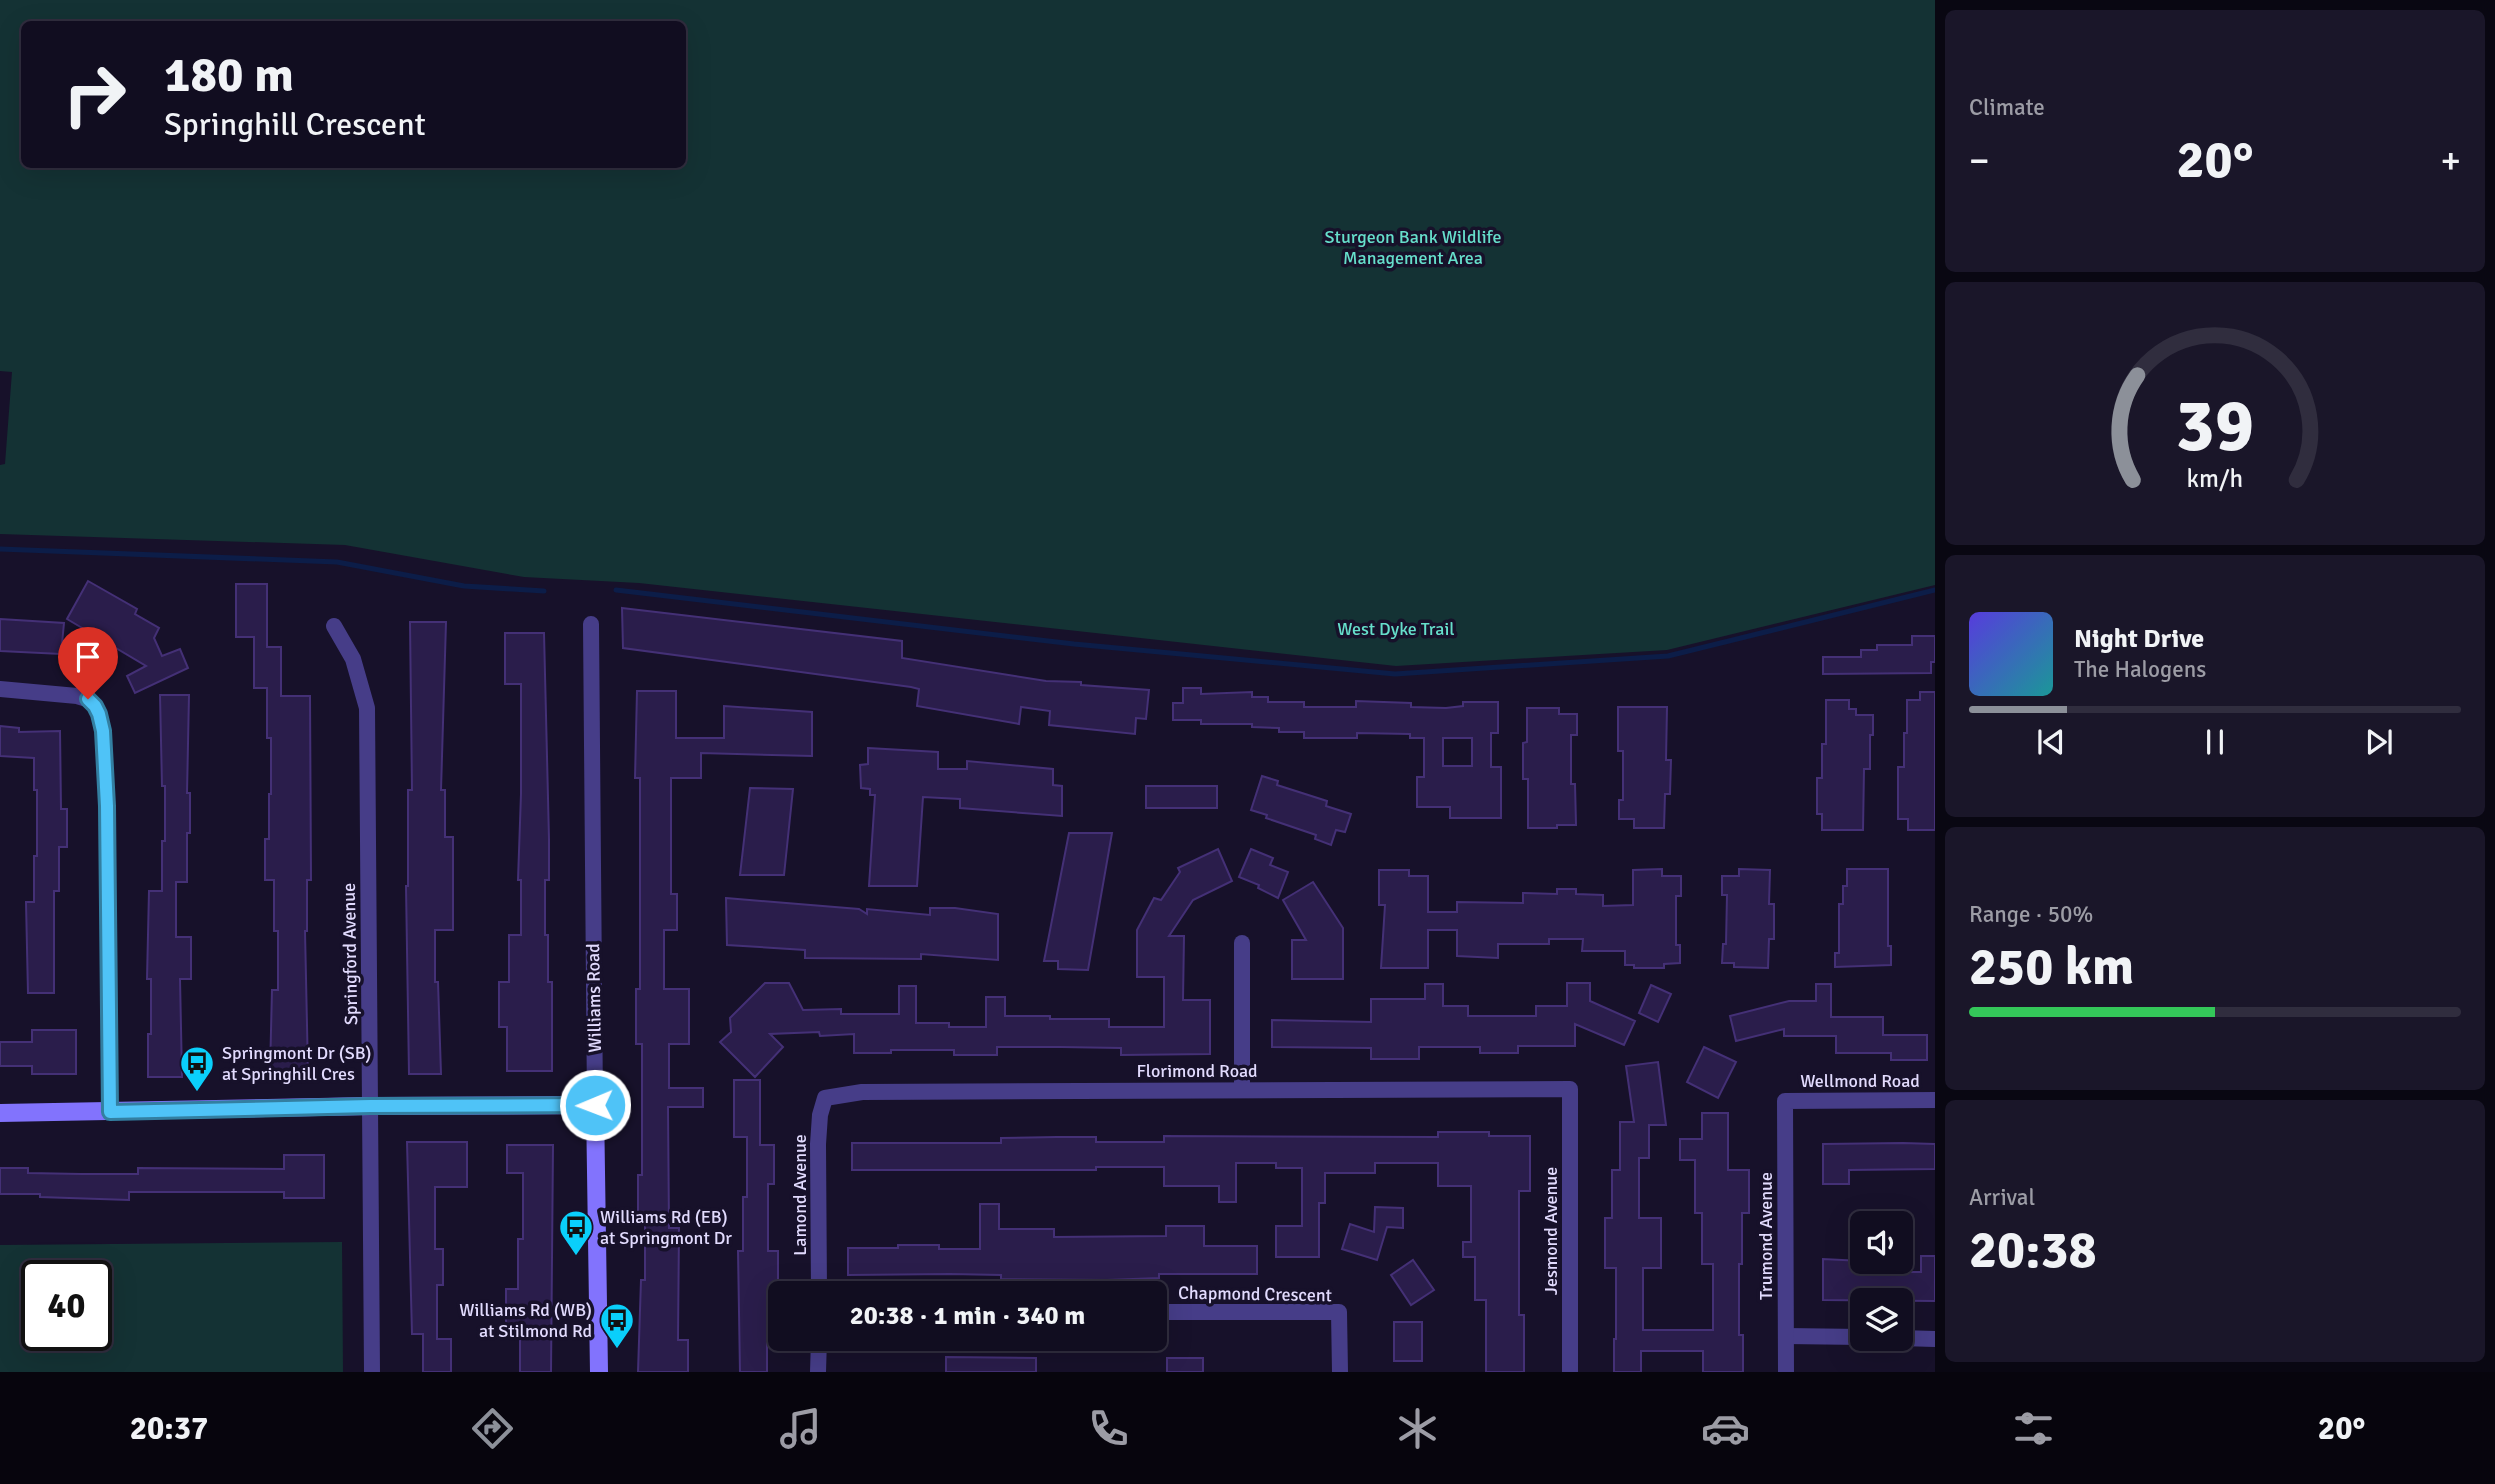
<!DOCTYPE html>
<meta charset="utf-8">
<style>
body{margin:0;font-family:Signika,sans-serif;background:#1a1629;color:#f1f3f6;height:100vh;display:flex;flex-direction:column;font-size:26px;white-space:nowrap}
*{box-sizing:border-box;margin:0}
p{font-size:23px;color:#9c9ca5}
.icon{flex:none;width:38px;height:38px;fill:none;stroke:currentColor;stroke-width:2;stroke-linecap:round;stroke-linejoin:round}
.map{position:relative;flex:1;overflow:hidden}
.side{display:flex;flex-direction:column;gap:10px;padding:10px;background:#090712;width:560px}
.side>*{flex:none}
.banner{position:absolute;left:21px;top:21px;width:665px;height:147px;border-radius:10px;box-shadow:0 7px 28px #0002,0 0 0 2px #302d3e;background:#110d20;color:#f1f3f6;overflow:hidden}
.tools{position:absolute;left:1850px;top:1211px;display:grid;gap:14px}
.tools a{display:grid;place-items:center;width:63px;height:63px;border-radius:10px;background:#110d20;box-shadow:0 7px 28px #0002,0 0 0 2px #302d3e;font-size:35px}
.speed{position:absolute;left:21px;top:1260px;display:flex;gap:14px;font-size:35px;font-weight:700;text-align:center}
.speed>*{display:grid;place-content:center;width:91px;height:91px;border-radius:50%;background:#110d20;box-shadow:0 7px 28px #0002,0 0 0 2px #302d3e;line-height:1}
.speed .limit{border:4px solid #111;border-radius:10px;background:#fff;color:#111}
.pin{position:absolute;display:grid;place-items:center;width:60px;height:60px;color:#fff;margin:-72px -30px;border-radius:50% 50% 50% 0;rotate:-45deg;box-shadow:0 0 7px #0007}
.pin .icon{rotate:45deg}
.me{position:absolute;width:77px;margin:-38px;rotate:269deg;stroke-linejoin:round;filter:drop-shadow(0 0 5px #0008)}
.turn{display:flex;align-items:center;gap:24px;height:147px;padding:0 28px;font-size:32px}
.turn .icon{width:91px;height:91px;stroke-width:2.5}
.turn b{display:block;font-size:49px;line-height:60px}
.big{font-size:52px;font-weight:700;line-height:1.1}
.side .widget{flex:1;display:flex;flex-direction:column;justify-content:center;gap:10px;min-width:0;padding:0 24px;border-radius:10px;background:#1a1629}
.side .dial{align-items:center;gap:0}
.dial svg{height:182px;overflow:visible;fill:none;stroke:#302d3e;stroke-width:7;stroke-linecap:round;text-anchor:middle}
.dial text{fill:#f1f3f6;stroke:none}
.song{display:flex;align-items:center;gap:21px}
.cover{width:84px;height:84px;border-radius:10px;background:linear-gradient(135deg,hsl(250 70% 55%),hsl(180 70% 35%))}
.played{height:7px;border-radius:4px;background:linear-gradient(90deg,#8c9099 20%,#302d3e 20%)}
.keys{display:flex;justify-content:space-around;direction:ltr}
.heat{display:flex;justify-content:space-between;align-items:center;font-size:38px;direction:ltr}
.charge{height:10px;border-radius:5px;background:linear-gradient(90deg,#34c759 50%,#302d3e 0)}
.trip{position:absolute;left:768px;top:1281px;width:399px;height:70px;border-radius:10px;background:#110d20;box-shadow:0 7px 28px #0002,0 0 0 2px #302d3e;font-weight:700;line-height:70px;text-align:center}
.tab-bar{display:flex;height:112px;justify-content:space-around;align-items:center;background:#07050d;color:#9c9ca5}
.tab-bar .icon{width:49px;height:49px}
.tab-bar .active{color:#8c9099}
.tab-bar b{font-size:32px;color:#f1f3f6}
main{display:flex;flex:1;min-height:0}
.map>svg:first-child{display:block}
.green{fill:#143234;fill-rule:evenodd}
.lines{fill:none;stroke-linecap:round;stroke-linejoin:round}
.stream{stroke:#0c1d48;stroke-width:5}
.building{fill:#2a1d4b;stroke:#443076;stroke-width:2;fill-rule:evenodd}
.street{stroke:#463d88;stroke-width:16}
.secondary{stroke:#8273fd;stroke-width:18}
.route-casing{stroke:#337fa1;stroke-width:18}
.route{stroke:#4fc3f7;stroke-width:12}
.labels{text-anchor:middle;stroke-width:7;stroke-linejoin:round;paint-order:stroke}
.park-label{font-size:18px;fill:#66dfcb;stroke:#17112a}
.street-label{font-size:18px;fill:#e2dbfe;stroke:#17112a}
.poi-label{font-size:18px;fill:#e2dbfe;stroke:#17112a;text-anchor:start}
</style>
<main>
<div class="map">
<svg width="1935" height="1372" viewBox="0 0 1935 1372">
<rect width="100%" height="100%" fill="#17112a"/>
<g class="green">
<path d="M0,0h1935v585l-268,65 -271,16 -757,-83 -115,-6 -179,-32 -345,-11v-69l5,-1 7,-92 -12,-1zM24,24h658v140h-658z"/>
<path d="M342,1242l1,130h-343v-127zM37,1276h59v59h-59z"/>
</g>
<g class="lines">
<g class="stream">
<polyline points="0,549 337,562 464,586 544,591"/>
<polyline points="616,590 1074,644 1395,674 1668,656 1935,590"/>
</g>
</g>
<g class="building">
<polygon points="88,581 137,609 135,614 159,628 154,638 162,656 180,649 188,668 135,693 127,676 146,666 67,619"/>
<polygon points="236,584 267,584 267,647 281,647 281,696 310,696 311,880 307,880 307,931 305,931 308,1072 270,1072 272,990 278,990 278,931 274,931 274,880 265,880 265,839 269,839 269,794 271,794 271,738 267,738 267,688 254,688 254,637 236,637"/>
<polygon points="622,608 902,641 902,658 1046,681 1081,682 1081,685 1149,690 1146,719 1136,718 1135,734 1049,725 1050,711 1021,707 1019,724 917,706 919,689 911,687 623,648"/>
<polygon points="0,619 64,623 61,654 0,651"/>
<polygon points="410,622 446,622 441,790 445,790 445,837 453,837 453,930 435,930 435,982 438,982 441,1074 409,1074 406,886 408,886 408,790 412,790"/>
<polygon points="505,633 544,633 549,839 549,880 545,880 545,935 548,935 548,982 552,982 552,1071 507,1071 507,1027 499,1027 499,982 509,982 509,935 521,935 521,880 518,880 521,794 521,684 505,684"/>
<polygon points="1912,636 1935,636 1935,662 1931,662 1931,673 1823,674 1823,657 1861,657 1861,650 1877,650 1877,645 1912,645"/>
<path d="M1183,688h18v6l51,-2v5h16v5h36v5h52v-6l55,2v4l35,1 17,-2v-4h35v31h-7v34h10v51h-51v-11h-33v-30h7v-39h-14v-4l-53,-1v5h-53v-6h-25v-4l-27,-1v-3h-51v-4h-28v-17h10zM1443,738h29v28h-29z"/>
<polygon points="637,691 676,691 676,738 724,738 724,706 812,712 812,756 701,753 701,778 671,778 671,894 677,894 677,930 664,930 664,989 689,989 689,1044 669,1044 669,1088 703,1088 703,1107 668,1107 669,1228 679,1228 678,1340 688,1340 688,1372 638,1372 641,1280 645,1280 645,1214 638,1214 638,1175 642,1175 642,1044 636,1044 636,989 640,989 640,778 635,778"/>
<polygon points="1920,692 1935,692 1935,830 1908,830 1908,819 1898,819 1898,767 1904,767 1904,733 1907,733 1907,700 1920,700"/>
<polygon points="160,695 189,695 187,793 190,793 190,833 187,833 187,882 176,882 176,937 191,937 191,979 180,979 182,1077 148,1077 148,1034 151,1034 151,979 147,979 149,891 162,891 162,841 165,841 165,786 162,786"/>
<polygon points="1826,700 1849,700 1849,709 1856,709 1856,715 1873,715 1873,735 1870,735 1870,769 1864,769 1863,830 1822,830 1822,814 1817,814 1817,778 1822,778 1822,744 1826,744"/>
<polygon points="1618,707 1667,707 1666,760 1671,760 1670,794 1665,794 1664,828 1634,828 1634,819 1619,819 1619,800 1623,800 1623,751 1618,751"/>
<polygon points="1527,708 1559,708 1559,714 1577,714 1577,735 1571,735 1571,784 1575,784 1576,825 1557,825 1557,828 1528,828 1528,779 1523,779 1523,743 1527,742"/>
<polygon points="0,726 19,728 19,732 60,731 61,809 67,809 67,847 59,847 59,891 54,891 54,993 28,993 26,902 34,902 34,856 37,856 37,790 34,790 34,758 0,756"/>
<polygon points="868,748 938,752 938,769 967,769 967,761 1053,769 1053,785 1062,786 1062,816 960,808 960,799 923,797 917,886 869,886 875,795 870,795 870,789 861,788 860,765 868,764"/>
<polygon points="1262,776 1278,781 1277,785 1327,801 1326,806 1351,814 1345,832 1336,830 1331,845 1315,839 1316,835 1266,818 1267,815 1251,810"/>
<rect x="1146" y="786" width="71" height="22"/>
<polygon points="750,788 793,789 784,875 740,875"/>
<polygon points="1069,833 1112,833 1088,970 1058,969 1058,961 1044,961"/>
<polygon points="1218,849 1232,881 1193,900 1169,936 1184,936 1183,1000 1210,1000 1210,1054 1121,1055 1121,1048 1061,1047 997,1047 997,1055 954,1055 954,1050 891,1050 891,1053 854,1053 854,1034 820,1036 819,1032 770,1034 783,1047 755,1077 720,1042 731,1032 730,1018 765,983 789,983 803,1010 841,1009 841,1014 899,1014 899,986 916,986 916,1023 949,1023 949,1027 986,1027 986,997 1005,997 1005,1016 1050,1016 1050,1019 1109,1019 1109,1027 1164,1027 1164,977 1137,977 1137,930 1154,898 1161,900 1180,872 1178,868"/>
<polygon points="1251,849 1273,858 1270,865 1288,872 1278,898 1258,888 1259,885 1239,877"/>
<polygon points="1662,869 1662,876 1681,876 1681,896 1676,896 1676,945 1680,945 1680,963 1664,964 1664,968 1634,968 1634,965 1625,965 1625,951 1582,951 1583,939 1549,939 1549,944 1498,944 1498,958 1457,956 1457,930 1428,930 1428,968 1381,968 1385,905 1379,905 1379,870 1409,870 1409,876 1428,876 1428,912 1457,912 1457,902 1523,903 1523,893 1557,894 1557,889 1576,889 1576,894 1603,895 1603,906 1633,905 1633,870"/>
<polygon points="1739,869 1770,870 1769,904 1774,904 1774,939 1769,939 1768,968 1734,967 1734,963 1722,963 1723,944 1726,944 1727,895 1722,895 1722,876 1739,876"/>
<polygon points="1847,869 1888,869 1888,946 1891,946 1891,965 1835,967 1835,953 1839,953 1839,904 1843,904 1843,886 1847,886"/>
<polygon points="1313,882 1343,928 1343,979 1292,979 1292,940 1306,940 1283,900"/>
<polygon points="726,898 859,909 867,914 867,909 930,915 930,908 955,908 998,914 998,960 921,954 921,959 805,958 805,950 727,945"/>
<polygon points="1567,983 1590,983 1590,1001 1635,1021 1624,1045 1575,1024 1575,1046 1518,1046 1518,1053 1480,1053 1480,1047 1419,1047 1419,1059 1371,1059 1371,1048 1272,1047 1272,1020 1371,1022 1371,999 1425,999 1425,984 1443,984 1443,1006 1468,1006 1468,1016 1536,1016 1536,1006 1567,1006"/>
<polygon points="1816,984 1831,984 1831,1017 1883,1017 1883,1035 1927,1035 1927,1060 1891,1060 1891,1053 1836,1053 1836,1036 1784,1036 1784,1029 1736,1041 1730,1016 1789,1001 1816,1001"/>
<polygon points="1651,985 1671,994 1658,1022 1639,1013"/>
<polygon points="32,1030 76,1030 76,1074 32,1074 32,1066 0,1066 0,1042 32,1042"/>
<polygon points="1704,1047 1736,1062 1718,1098 1687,1082"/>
<polygon points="1658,1062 1666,1125 1649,1125 1649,1158 1639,1158 1639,1218 1661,1218 1661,1268 1643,1268 1643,1330 1713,1330 1713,1264 1702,1264 1702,1213 1695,1213 1695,1160 1680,1160 1680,1139 1702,1139 1702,1113 1728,1113 1728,1170 1749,1170 1749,1213 1742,1213 1742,1264 1739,1264 1739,1335 1743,1335 1743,1372 1703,1372 1703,1351 1641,1351 1641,1372 1614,1372 1614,1339 1616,1339 1616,1268 1605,1268 1605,1218 1612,1218 1612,1170 1620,1170 1620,1122 1634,1122 1626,1066"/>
<polygon points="734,1080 760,1080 760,1145 774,1145 774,1184 768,1184 768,1251 778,1251 778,1299 767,1299 767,1372 740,1372 738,1251 743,1251 743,1197 747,1197 747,1137 734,1137"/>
<polygon points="1438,1132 1489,1132 1489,1136 1530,1136 1530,1191 1519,1191 1519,1315 1524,1315 1524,1372 1486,1372 1486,1300 1475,1300 1475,1257 1463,1257 1463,1242 1471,1242 1471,1186 1438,1186 1438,1163 1375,1163 1375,1173 1325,1173 1325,1203 1319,1203 1319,1257 1276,1257 1276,1226 1302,1226 1302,1168 1276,1168 1276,1163 1236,1163 1236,1202 1219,1202 1219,1186 1164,1186 1164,1167 1096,1167 1096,1170 852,1170 852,1143 1001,1143 1001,1138 1057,1137 1096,1137 1096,1142 1164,1142 1164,1136 1438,1137"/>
<polygon points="407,1142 467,1142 467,1187 435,1187 435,1249 443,1249 443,1285 437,1285 437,1339 451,1339 451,1372 423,1372 423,1334 412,1334"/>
<polygon points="1903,1143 1935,1144 1935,1169 1849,1170 1849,1184 1823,1184 1823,1144"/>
<polygon points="507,1145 553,1145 551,1372 520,1372 520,1332 506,1332 506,1289 518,1289 518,1239 523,1239 523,1173 507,1173"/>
<polygon points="284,1155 324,1155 324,1198 284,1198 284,1192 129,1192 129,1200 40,1197 40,1194 0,1194 0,1168 28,1168 28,1173 81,1174 138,1174 138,1168 284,1169"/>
<polygon points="980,1204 999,1204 999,1229 1054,1229 1054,1237 1166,1236 1166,1226 1204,1226 1204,1246 1257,1246 1257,1274 1159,1274 1159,1278 1107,1280 1001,1279 1001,1275 950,1274 848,1275 848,1248 898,1248 898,1245 939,1245 939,1249 980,1249"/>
<polygon points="1375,1207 1403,1208 1403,1228 1387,1227 1377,1260 1342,1249 1350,1224 1374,1232"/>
<polygon points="1921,1256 1935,1256 1935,1301 1823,1300 1823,1259 1882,1262 1882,1272 1921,1272"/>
<polygon points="1413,1260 1434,1290 1411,1305 1391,1275"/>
<rect x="1394" y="1322" width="28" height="39"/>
<polygon points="946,1357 1036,1358 1036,1372 946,1372"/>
<rect x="1167" y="1358" width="36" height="14"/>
</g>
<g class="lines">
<g class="street">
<polyline points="591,624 595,1105"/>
<polyline points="334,626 353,659 367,708 372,1372"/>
<polyline points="0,689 77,696 87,699 95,706 99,714 103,731 107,806 110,1112"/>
<polyline points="1242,943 1242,1090"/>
<polyline points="819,1293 818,1144 820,1115 825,1098 862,1092 1570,1089 1570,1372"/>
<polyline points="1155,1312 1339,1312 1340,1372"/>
<polyline points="1786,1336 1862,1337"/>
<polyline points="1900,1338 1935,1339"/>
<polyline points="818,1372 819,1339"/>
<polyline points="1786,1372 1785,1101 1935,1100"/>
</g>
<polyline class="secondary" points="0,1113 370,1106 595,1105 599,1372"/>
</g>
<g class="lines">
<g class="route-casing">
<polyline id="route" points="88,699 95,706 99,714 103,731 107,806 110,1112 370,1106 595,1105"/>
</g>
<use href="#route" class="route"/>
</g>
<defs>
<g id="bus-pin" transform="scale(1.75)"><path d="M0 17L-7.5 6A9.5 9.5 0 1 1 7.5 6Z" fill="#0acffb" stroke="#17112a"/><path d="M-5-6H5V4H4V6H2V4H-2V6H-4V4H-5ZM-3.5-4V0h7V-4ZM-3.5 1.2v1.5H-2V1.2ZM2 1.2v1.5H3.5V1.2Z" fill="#111"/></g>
</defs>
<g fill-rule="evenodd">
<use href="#bus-pin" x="197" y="1063"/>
<use href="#bus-pin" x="576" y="1227"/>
<use href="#bus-pin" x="617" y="1320"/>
</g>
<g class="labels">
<g class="park-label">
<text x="1413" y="243">Sturgeon Bank Wildlife<tspan x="1413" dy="21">Management Area</tspan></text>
<text x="1396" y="635">West Dyke Trail</text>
</g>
<g class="street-label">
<text transform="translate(350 954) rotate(-91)" y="6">Springford Avenue</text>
<text transform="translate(594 998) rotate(-91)" y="6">Williams Road</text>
<text x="1197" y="1077">Florimond Road</text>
<text x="1860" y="1087">Wellmond Road</text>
<text transform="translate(800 1195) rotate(-90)" y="6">Lamond Avenue</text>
<text transform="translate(1551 1231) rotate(-90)" y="6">Jesmond Avenue</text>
<text transform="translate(1766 1236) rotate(-90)" y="6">Trumond Avenue</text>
<text transform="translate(1255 1294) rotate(1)" y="6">Chapmond Crescent</text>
</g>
<g class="poi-label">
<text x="222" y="1059">Springmont Dr (SB)<tspan x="222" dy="21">at Springhill Cres</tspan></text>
<text x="600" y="1223">Williams Rd (EB)<tspan x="600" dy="21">at Springmont Dr</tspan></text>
<text x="592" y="1316" text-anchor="end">Williams Rd (WB)<tspan x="592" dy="21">at Stilmond Rd</tspan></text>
</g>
</g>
</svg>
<div class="tools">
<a><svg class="icon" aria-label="sound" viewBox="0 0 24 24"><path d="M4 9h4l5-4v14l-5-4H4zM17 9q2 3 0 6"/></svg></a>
<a><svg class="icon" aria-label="layers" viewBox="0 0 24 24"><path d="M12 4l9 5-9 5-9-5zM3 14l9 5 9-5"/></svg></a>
</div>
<div class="speed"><div class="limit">40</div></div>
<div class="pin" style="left:88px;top:699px;background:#d93025"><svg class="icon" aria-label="arrive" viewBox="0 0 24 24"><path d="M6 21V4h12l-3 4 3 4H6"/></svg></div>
<svg class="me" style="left:595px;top:1105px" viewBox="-20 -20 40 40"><circle r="17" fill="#4fc3f7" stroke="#fff" stroke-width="3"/><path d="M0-11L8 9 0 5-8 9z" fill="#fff"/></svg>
<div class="trip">20:38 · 1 min · 340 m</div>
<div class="banner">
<div class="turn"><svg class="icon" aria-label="right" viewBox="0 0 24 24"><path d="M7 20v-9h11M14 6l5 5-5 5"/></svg><div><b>180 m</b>Springhill Crescent</div></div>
</div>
</div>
<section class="side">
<div class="widget"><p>Climate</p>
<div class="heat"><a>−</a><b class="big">20°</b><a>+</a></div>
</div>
<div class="widget dial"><svg viewBox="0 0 100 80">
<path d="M14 69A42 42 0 1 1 86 69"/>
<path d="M14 69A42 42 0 0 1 16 23" stroke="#8c9099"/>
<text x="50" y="56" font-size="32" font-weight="700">39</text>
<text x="50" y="72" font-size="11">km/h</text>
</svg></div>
<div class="widget">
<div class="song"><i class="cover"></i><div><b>Night Drive</b><p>The Halogens</p></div></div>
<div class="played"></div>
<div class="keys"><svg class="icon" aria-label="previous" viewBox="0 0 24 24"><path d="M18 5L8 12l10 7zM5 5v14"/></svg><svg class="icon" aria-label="pause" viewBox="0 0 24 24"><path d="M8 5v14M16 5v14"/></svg><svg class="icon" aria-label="next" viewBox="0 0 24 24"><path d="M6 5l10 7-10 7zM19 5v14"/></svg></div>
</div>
<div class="widget"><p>Range · 50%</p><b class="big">250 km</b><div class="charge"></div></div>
<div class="widget"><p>Arrival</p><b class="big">20:38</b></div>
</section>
</main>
<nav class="tab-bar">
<b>20:37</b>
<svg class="icon active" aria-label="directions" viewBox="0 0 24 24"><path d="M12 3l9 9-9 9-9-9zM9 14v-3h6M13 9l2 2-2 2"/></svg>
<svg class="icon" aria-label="music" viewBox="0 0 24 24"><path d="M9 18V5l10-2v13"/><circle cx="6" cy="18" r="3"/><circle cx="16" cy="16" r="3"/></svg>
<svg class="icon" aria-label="phone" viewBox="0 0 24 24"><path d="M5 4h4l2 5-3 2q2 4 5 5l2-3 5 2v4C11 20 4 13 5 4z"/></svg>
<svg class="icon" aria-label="climate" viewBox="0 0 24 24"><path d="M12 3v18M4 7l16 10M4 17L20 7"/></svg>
<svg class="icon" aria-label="car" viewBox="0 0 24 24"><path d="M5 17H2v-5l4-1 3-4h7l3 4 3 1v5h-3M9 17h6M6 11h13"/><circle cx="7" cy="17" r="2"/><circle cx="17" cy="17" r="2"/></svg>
<svg class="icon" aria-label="filters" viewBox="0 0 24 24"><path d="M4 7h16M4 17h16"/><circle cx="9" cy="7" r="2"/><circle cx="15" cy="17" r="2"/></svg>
<b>20°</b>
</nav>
